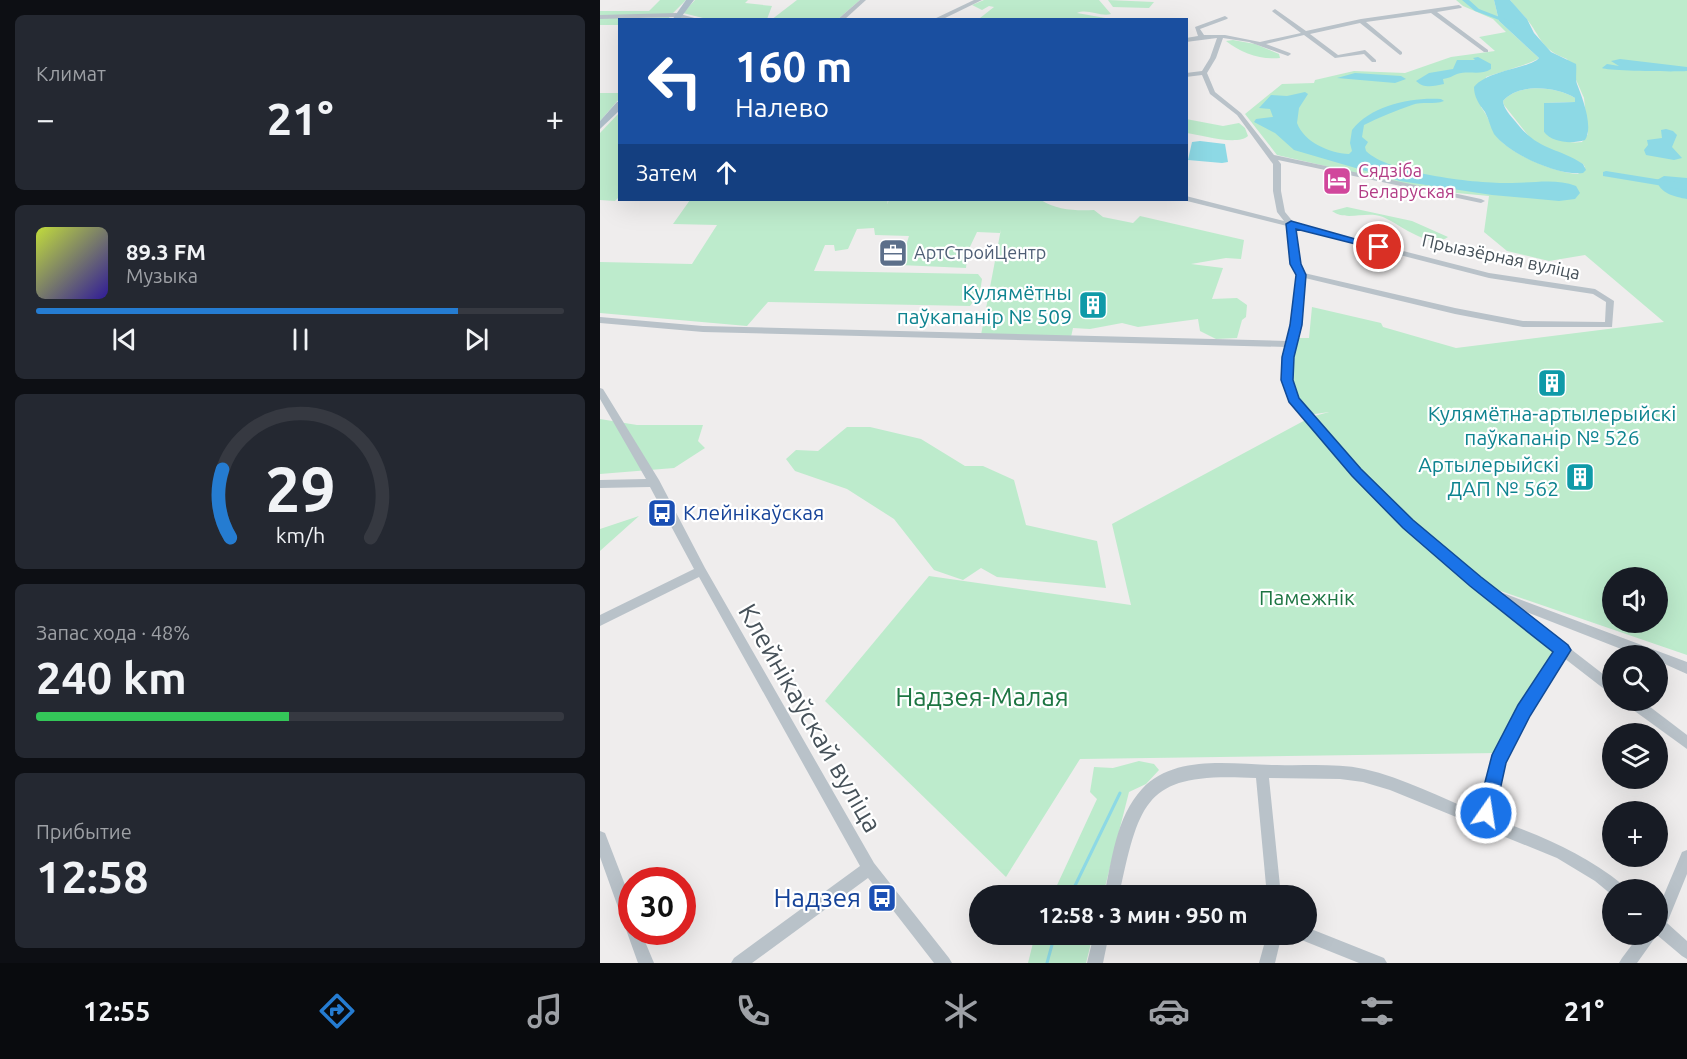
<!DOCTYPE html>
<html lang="ru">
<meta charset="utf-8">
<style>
body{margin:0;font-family:Ubuntu,sans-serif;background:#242831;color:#f1f3f6;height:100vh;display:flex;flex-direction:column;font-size:22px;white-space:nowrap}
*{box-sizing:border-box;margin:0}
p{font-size:20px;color:#9ea1a6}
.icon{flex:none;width:33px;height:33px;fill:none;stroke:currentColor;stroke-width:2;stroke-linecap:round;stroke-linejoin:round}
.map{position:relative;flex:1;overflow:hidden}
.details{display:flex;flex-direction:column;gap:15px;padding:15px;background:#0d0f14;width:600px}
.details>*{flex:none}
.top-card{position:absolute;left:18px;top:18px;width:570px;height:183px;border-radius:0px;box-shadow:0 6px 24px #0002;background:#1a4fa0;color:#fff;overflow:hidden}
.fabs{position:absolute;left:1002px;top:567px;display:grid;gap:12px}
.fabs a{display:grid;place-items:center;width:66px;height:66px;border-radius:50%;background:#171b24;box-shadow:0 6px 24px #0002;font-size:30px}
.speed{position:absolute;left:18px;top:867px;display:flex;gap:12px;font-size:30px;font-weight:700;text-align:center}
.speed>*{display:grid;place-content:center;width:78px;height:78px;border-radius:50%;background:#171b24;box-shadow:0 6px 24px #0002;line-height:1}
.speed .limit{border:9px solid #d22;background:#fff;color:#111}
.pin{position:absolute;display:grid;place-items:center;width:51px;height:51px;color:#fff;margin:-26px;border:3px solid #fff;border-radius:50%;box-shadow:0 2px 6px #0007}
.me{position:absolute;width:66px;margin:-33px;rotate:13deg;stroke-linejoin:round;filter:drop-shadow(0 0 4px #0008)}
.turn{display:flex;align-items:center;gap:21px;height:126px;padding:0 18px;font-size:27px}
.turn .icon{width:78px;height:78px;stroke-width:2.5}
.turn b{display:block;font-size:42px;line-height:51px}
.then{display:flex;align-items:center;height:57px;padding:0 18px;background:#0003;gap:12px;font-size:22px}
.big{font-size:45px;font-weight:700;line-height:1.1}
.details .widget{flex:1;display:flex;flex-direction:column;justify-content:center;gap:9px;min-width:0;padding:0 21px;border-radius:9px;background:#242831}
.details .dial{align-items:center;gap:0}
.dial svg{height:156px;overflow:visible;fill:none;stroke:#363941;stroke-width:7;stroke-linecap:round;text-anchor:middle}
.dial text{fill:#f1f3f6;stroke:none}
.song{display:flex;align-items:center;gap:18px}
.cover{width:72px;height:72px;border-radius:9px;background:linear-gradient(135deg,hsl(70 70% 55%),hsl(250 70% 35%))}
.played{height:6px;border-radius:3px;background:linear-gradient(90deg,#257cd1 80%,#363941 80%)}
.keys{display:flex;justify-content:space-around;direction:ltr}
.heat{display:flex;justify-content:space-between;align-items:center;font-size:33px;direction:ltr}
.charge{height:9px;border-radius:4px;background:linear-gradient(90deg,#34c759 48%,#363941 0)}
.trip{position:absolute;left:369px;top:885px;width:348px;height:60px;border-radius:30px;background:#171b24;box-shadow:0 6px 24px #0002;font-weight:700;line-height:60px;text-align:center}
.menu{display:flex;height:96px;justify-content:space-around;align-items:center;background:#090b0e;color:#9ea1a6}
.menu .icon{width:42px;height:42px}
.menu .active{color:#257cd1}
.menu b{font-size:27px;color:#f1f3f6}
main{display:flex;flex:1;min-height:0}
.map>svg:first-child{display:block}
.green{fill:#bdebcc;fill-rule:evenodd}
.water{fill:#8dd9e5}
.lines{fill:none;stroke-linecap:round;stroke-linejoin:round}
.stream{stroke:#8dd9e5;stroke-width:3}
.river{fill:#8dd9e5;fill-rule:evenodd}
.minor{fill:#b9c2c9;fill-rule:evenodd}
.major{fill:#aebeca;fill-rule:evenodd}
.route{fill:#1a73e8;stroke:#114b97;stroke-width:1.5}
.labels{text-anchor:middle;stroke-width:4.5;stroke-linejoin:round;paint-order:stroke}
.far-hotel-label{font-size:18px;fill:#b23c85;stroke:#fff;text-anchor:start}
.far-service-label{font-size:18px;fill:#4e5e75;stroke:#fff;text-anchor:start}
.far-street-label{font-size:18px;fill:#465159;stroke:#fff}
.culture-label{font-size:21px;fill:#0d838f;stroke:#fff;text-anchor:end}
.transit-label{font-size:21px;fill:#164399;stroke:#fff;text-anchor:start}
.park-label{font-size:21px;fill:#1d7542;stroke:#fff}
.near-park-label{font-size:26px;fill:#1d7542;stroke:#fff}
.near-street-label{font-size:26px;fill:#465159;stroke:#fff}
.near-transit-label{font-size:26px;fill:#164399;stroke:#fff;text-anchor:end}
</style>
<main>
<section class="details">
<div class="widget"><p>Климат</p>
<div class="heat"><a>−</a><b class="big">21°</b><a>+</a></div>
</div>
<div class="widget">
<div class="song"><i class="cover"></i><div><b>89.3 FM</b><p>Музыка</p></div></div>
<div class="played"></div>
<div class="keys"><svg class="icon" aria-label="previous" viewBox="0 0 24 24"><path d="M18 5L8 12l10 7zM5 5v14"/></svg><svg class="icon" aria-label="pause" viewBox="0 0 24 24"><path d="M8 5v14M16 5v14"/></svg><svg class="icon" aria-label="next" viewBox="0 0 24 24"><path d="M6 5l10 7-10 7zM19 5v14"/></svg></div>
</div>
<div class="widget dial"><svg viewBox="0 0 100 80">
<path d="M14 69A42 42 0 1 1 86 69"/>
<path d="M14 69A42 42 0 0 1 10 34" stroke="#257cd1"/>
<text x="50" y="56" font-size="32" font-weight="700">29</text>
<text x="50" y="72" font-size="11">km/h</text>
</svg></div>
<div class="widget"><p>Запас хода · 48%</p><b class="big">240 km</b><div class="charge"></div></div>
<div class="widget"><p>Прибытие</p><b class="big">12:58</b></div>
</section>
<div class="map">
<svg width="1087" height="963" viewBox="0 0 1087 963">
<rect width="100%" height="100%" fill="#efeded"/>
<g class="green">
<polygon points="60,0 86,0 72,14 36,18 69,17 70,19 20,20 19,25 0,25 0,11 49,11"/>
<polygon points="95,0 148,0 145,3 172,6 167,19 107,19 83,13"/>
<polygon points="197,0 260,0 238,19 171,20"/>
<path d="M384,0h115l12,14c-11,3 -24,-6 -34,-1l34,6h-142l11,-1 14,-11 -5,-1 -7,4 -10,-5z"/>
<polygon points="508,0 554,2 549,8 513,7"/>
<path d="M856,0h38l5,21 40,37c-3,4 -44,16 -53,19l-5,30c8,10 11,24 19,33 15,16 57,33 78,34l7,-7 -2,-3 -35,-15 -17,-10 -27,-34 -1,-4c15,-18 53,-15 72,-3v4l-31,1v29c13,7 23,12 38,10l6,-8 -4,-36 -17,-39c-27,-10 -25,-21 -41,-41 -5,-6 -11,-11 -16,-18h177v655l-221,-76 92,75 -61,99 -417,6 -74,118 -181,-176 104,-125 202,29 -19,-81 199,-107 18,-5 -21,3c-21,-29 -18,-44 -9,-77h10l3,-31 69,16 2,4 73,21 208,-26 -79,-67 -36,6 -42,-10 -23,-19 5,-36 -54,-5 -158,-36 -32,-41 37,-30 32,-1 1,-3 39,-9 51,2 46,-16 44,-6 -16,-14 27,-5 -13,-13 -30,-13zM1012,578h46v44h-46z"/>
<path d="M633,40l22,4 24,10 1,4c-19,2 -39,-5 -54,-17z"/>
<polygon points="0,93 18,93 20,98 0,121"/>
<polygon points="19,113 19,197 15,201 0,200 0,133"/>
<path d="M586,119l37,7 16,-3 6,5 3,8c-11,10 -47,-1 -61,-3z"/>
<path d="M90,200h198l-1,4 2,-4h152c15,10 35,11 53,10l9,7 30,6 7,-7 104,24 -3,19 -15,-1 -35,6 32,4 -11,31 25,-1 10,7 -1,12 -4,3 -5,18 -21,1 -16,-8 -2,-12 -60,8 -16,-4 -32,6 -17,-1 -2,9 -90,-2 20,-106 -1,4 -23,-1 -9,19 -2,17 -66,-3 9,-29 -34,-1 -1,-7 -17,1 -9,20 -13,2 -1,-6h-9l-11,26 164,3 4,5 -2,13 -10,14 -202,-4 -21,24 -147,-13v-51l92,2 25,-39 -44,-1z"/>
<path d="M747,207l65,14 36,16c-19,13 -48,-13 -65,-20 -17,-7 -36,5 -51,-6z"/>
<polygon points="0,419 37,425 103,425 98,441 105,448 74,468 0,474"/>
<polygon points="247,427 270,427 321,439 365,466 383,466 414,480 426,525 497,541 506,588 397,577 381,568 363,580 334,570 294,519 247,489 195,471 186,459 196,450 218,451"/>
<polygon points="39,516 1,550 0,551 0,529"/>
<polygon points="539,761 554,764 559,770 546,784 529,792 503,895 452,896 497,799 490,792 494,767 513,768"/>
<polygon points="435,935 493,935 486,963 428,963"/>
</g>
<g class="water">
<path d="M894,0h16l17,19 7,14 17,19 25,12c1,7 -1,14 1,20 5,13 17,43 8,56 -13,4 -32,3 -41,-8v-29l31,-1v-4c-19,-12 -57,-15 -72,3 1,8 7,14 12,20 24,31 40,25 68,43l3,6 -3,3c-25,3 -74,-19 -89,-39 -4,-7 -5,-15 -9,-22 -6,-8 -11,-15 -11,-25 14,-17 57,-19 65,-29l-40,-37z"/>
<path d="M878,57l13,7v5c-11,7 -22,1 -34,5 -5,2 -7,4 -14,5l1,5c-10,2 -20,5 -28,-3l13,-8 24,-4 4,-9h18l-2,-2z"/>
<path d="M1020,59l67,8v4c-9,1 -79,0 -85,-3l5,-4 12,2 -8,-5z"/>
<polygon points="755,73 801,76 806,79 795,83 737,78"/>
<path d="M705,92l3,2 -9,14 -2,15c7,19 32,30 52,31l3,-3 -2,-8 2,-13c19,-25 60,-33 89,-31l3,2c-10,4 -22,0 -32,4 -17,6 -32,12 -48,20l-2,12 6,5 -3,5 1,4c23,23 113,33 146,32 21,0 44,-5 64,3l4,7 -5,6 -16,2 -67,-6 -92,-14 -106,-31 -19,-17 -21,-11 2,-3 17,-2 -3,-8 -11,-1 12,-13 16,1z"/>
<polygon points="1066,129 1073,131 1077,135 1072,147 1082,158 1074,160 1046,155 1044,150 1048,145 1047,140 1062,138 1061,130"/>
<polygon points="600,141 625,144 628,162 622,163 588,160 592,142"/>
<path d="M1064,176l23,2v21c-12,-2 -28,-6 -30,-19z"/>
</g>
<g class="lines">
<g class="stream">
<polyline points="470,896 520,793"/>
<polyline points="447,963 455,934"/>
</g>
<g class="river">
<polygon points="862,0 869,0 879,9 915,23 910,24 875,11"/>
<polygon points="1006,171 1087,184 1087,190 1003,176 1003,172"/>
</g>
<g class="minor">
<polygon points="260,0 266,0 244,20 237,20"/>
<polygon points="374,0 382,0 341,20 332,20"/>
<path d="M859,5l3,2 -1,1 -24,4 51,38v2h-4l-53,-39 -65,9 36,30v2l-2,1 -40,-32 -50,11 28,21 27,-5 11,10v2h-4l-8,-8 -29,4 -31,-23 -38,9 24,9 1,1 -3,2 -39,-14 -26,-4 -7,20 -9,15 8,19 26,21 33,42 207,44 4,2 -4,2 -203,-43 3,4v27l4,21 9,11 195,50 106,16 19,12 -2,26h-89l-68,-13 -150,-36 -5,47 -7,32 -1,23 5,18 63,72 52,51 85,71 6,1 184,69v12l-29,-13v-5h-19l-120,-47 93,72v13l-4,-2 -44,-34 -35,57 -25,47 -12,56c47,17 92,35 131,67l2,5h-13v5l-17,-14 -38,-23 -167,-68 -27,-8 -23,-3 -71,-1 12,118h-14l-11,-118c-109,-6 -116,18 -137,118h-15c8,-36 12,-79 38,-107 34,-36 92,-24 135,-24 29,1 58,-2 87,4 40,9 77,29 115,44l14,-57 26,-49 36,-56c-81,-63 -162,-127 -228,-205 -11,-14 -29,-30 -38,-46 -9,-16 -7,-36 -3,-53l-583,-15 -103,-9v-6l103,9 584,15 5,-16 5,-50 -6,-11 -4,-38 -104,-26h3v-4l98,25 -7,-9 -4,-21v-27l-36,-49 -27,-21 -8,-19 -16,2v-4l16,-2 8,-13 7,-20 -31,4v-4l12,-2 -3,-9 30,-11 3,2 -1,1 -27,10 4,6h21l35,7 41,-9 -28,-21 -1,-1 3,-2 31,22 55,-12zM695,228l194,50 104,16 13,8 -1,20 -82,-1 -68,-13 -151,-35 -5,-9z"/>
<polygon points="76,13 102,20 89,20 76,17 0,19 0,15"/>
<polygon points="0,388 3,389 59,480 105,568 274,863 349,958 352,963 334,963 268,878 152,963 131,963 134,958 260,866 99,577 0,626 0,615 94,569 50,487 0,488 0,480 46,479 0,399"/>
<polygon points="1024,700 1041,700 1087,735 1087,749 1025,704"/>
<polygon points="0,831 5,833 32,903 32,932 41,932 54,963 38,963 0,857"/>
<polygon points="1087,850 1087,874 1067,923 1087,941 1087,959 1082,956 1057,935 1037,963 1019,963 1022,958 1040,934 1058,934 1058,909 1082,852"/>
<polygon points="706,927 784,958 787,963 759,963 699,939 697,934 706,934"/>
<polygon points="494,934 509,934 503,963 487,963"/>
<polygon points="667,934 682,934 675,963 659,963"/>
</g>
<g class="major">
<polygon points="86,0 94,0 79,20 72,20"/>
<polygon points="17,102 20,102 20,110 0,129 0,121"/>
</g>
</g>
<polygon class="route" points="691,221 784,247 779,250 696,229 701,264 706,275 702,325 694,357 693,380 699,398 761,469 813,520 881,577 968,645 971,650 930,716 906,763 895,813 892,820 886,823 880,820 877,813 892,755 918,705 953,652 870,586 803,528 752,476 689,402 681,380 682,357 690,325 696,275 690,264 686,224"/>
<defs>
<g id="hotel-square" transform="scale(1.5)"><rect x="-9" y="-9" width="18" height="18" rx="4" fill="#d1479c" stroke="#fff"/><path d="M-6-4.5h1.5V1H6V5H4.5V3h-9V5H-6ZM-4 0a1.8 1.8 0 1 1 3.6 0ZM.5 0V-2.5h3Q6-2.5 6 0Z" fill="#fff"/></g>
<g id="office-square" transform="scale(1.5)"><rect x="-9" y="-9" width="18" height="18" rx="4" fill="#5c6f8a" stroke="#fff"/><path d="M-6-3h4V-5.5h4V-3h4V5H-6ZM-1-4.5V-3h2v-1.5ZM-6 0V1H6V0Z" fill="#fff"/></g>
<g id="building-square" transform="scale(1.5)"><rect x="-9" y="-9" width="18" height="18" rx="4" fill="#0f9aa8" stroke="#fff"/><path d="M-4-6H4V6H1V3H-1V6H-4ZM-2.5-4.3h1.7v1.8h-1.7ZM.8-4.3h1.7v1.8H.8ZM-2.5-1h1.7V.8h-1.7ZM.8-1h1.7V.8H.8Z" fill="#fff"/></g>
<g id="bus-square" transform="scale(1.5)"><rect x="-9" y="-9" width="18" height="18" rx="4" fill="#1a4fb4" stroke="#fff"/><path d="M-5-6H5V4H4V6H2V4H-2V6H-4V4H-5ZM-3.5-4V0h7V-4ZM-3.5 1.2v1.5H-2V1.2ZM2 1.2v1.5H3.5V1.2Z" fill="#fff"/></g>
</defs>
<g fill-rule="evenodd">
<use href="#hotel-square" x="737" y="181"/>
<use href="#office-square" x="293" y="253"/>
<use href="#building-square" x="493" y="305"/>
<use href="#building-square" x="952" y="383"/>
<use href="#building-square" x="980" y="477"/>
<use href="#bus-square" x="62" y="513"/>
<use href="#bus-square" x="282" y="898"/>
</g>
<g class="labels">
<g class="far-hotel-label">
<text x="758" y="177">Сядзіба<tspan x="758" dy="21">Беларуская</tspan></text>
</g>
<g class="far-service-label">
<text x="314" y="259">АртСтройЦентр</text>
</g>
<g class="far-street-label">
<text transform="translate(901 257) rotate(12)" y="6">Прыазёрная вуліца</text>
</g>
<g class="culture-label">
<text x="472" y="300">Кулямётны<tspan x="472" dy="24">паўкапанір № 509</tspan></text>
<text x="952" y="421" text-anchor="middle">Кулямётна-артылерыйскі<tspan x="952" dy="24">паўкапанір № 526</tspan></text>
<text x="959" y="472">Артылерыйскі<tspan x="959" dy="24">ДАП № 562</tspan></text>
</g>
<g class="transit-label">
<text x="83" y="520">Клейнікаўская</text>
</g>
<g class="park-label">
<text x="707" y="605">Памежнік</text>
</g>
<g class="near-park-label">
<text x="382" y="706">Надзея-Малая</text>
</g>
<g class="near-street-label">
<text transform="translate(210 718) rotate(60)" y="9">Клейнікаўскай вуліца</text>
</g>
<g class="near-transit-label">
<text x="261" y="907">Надзея</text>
</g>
</g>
</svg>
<div class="fabs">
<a><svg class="icon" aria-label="sound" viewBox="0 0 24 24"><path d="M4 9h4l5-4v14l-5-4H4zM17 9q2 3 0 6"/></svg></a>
<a><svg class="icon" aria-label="search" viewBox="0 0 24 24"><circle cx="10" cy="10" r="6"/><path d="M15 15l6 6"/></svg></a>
<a><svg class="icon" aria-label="layers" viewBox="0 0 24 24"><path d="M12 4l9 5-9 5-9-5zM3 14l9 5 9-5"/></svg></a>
<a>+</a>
<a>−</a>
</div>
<div class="speed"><div class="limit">30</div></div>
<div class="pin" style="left:779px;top:247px;background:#d93025"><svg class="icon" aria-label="arrive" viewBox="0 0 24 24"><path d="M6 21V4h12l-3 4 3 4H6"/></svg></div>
<svg class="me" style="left:886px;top:813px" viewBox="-20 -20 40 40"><circle r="17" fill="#1a73e8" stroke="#fff" stroke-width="3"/><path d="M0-11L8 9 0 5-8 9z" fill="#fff"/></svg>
<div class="trip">12:58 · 3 мин · 950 m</div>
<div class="top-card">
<div class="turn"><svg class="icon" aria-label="left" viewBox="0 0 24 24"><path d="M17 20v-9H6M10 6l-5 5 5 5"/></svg><div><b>160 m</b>Налево</div></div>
<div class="then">Затем<svg class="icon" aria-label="ahead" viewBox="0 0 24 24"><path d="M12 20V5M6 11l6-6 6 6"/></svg></div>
</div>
</div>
</main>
<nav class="menu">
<b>12:55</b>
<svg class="icon active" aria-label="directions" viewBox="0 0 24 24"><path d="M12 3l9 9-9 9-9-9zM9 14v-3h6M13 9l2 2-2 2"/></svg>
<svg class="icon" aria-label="music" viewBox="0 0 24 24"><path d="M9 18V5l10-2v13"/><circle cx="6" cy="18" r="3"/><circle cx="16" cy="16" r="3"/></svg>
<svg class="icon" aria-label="phone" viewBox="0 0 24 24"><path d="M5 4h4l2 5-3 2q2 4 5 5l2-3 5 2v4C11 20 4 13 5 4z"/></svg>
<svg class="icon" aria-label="climate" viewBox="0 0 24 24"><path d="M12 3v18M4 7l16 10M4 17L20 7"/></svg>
<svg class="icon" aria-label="car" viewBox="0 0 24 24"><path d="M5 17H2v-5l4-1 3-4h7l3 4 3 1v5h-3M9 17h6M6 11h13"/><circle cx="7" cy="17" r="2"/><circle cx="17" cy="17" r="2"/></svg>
<svg class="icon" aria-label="filters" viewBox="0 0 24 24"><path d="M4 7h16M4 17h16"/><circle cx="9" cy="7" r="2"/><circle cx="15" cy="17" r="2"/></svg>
<b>21°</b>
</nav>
